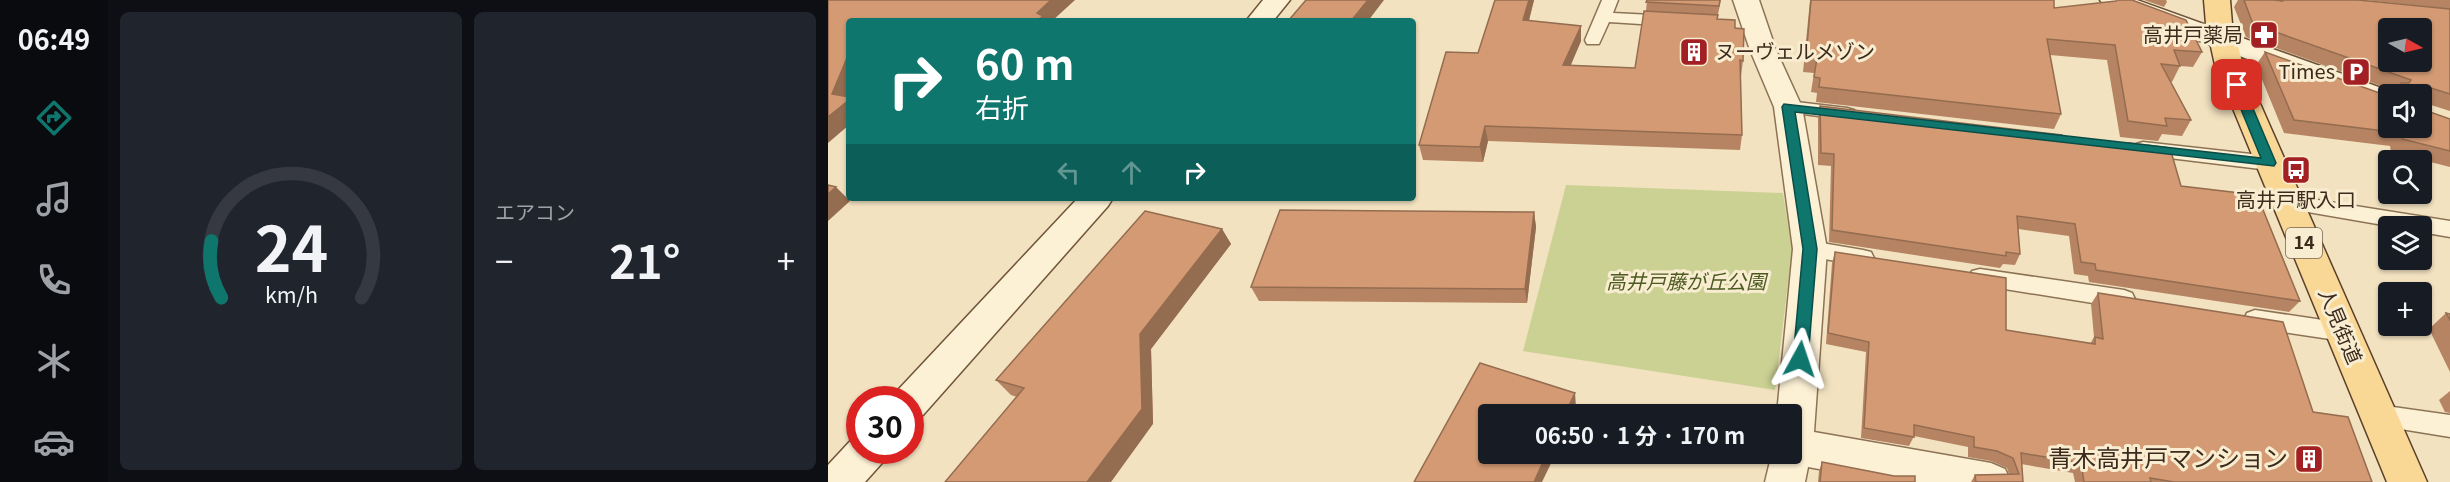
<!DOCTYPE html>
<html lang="ja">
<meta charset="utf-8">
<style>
body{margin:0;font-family:Georgia,"Noto Sans JP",serif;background:#20242c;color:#f1f3f6;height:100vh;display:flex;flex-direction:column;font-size:22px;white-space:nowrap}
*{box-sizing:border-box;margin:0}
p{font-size:20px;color:#9ea1a6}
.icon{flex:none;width:33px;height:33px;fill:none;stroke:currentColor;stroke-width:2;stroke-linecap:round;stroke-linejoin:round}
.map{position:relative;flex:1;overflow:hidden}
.side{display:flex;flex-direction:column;gap:12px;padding:12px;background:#0d0f14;width:720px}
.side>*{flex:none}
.hud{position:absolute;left:18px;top:18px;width:570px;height:183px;border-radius:6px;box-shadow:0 2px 4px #0004;background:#0f766e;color:#fff;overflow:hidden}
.needle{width:39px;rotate:98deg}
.buttons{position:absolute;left:1550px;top:18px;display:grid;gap:12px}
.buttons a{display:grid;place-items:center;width:54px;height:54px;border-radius:6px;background:#171b24;box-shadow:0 2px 4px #0004;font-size:30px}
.speed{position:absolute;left:18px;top:386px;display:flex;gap:12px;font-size:30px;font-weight:700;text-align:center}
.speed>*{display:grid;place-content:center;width:78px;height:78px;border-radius:50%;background:#171b24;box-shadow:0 2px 4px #0004;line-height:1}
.speed .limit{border:9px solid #d22;background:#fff;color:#111}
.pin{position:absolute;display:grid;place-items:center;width:51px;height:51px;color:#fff;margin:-26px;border-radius:12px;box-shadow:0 3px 9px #0006}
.me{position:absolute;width:66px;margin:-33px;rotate:5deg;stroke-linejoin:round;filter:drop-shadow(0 0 4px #0008)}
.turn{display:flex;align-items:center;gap:21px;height:126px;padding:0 30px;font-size:27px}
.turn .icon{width:78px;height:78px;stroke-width:2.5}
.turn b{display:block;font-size:42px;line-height:51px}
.lanes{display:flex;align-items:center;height:57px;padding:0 30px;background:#0003;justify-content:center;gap:30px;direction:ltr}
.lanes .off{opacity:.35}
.big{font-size:45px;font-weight:700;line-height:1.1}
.side .card{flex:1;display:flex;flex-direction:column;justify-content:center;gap:9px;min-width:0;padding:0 21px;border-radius:9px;background:#20242c}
.side .dial{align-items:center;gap:0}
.dial svg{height:156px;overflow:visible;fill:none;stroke:#363941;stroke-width:7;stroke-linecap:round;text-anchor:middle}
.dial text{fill:#f1f3f6;stroke:none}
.heat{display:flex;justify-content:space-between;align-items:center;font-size:33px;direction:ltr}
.side .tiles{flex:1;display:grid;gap:12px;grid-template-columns:repeat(2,1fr)}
.trip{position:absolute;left:650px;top:404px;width:324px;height:60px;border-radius:6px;background:#171b24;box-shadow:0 2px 4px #0004;font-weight:700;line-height:60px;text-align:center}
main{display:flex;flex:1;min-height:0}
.dock{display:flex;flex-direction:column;width:108px;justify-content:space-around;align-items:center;background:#090b0e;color:#9ea1a6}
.dock .icon{width:42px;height:42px}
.dock .on{color:#0f766e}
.dock b{font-size:27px;color:#f1f3f6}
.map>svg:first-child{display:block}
.green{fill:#cbd193}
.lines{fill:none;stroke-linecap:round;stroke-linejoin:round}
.lane-casing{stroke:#8d7356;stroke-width:3}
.street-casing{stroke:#8d7356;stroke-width:3}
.secondary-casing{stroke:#6f5439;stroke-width:3}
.primary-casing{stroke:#5b402b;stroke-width:3}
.lane{fill:#fcf0d5;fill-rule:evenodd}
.street{fill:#fcf0d5;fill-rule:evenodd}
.secondary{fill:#fcf0d5;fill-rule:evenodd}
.primary{fill:#f9d895;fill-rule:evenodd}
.wall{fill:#b68463}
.shaded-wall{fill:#946c50}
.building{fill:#d49a73;stroke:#946c50;stroke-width:1.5;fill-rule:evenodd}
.route{fill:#0f766e;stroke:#0a4d48;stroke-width:1.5}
.labels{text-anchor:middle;stroke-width:6;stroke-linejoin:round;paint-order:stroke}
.shield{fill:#f9edd1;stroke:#756552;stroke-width:1.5}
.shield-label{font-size:18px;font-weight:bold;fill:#3c2b1c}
.poi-label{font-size:20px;fill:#3c2b1c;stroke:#f9edd1;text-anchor:end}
.park-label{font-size:20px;font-style:italic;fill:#4c5a21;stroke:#f9edd1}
.street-label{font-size:20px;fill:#3c2b1c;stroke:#f9edd1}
.near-poi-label{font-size:24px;fill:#3c2b1c;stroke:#f9edd1;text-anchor:end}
</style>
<main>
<nav class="dock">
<b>06:49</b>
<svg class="icon on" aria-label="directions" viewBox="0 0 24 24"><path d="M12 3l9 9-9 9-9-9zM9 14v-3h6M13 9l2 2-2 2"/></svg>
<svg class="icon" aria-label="music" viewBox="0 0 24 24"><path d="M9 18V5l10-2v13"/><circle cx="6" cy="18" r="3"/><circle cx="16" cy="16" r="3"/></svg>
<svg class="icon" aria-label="phone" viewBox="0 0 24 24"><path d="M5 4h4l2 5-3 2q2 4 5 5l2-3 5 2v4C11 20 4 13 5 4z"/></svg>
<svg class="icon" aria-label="climate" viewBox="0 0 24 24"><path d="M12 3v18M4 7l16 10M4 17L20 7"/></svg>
<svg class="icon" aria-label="car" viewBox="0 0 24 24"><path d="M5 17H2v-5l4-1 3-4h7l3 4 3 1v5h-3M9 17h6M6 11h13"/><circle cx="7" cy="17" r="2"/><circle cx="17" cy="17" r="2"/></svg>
</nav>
<section class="side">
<div class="tiles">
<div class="card dial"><svg viewBox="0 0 100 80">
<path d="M14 69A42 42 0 1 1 86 69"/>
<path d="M14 69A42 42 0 0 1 9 40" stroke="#0f766e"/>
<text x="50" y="56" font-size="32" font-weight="700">24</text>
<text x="50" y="72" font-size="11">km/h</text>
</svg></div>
<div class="card"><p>エアコン</p>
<div class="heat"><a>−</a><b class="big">21°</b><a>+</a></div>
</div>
</div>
</section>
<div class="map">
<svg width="1622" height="482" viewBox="0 0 1622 482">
<rect width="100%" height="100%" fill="#f2e2c0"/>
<polygon class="green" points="738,185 955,193 964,250 947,390 695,351"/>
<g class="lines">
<g class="lane-casing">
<g id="lane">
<polygon points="774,0 790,0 785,13 844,16 852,21 844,26 781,22 771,44 759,44 757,40"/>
<polygon points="960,101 1019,108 1026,110 1028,114 1026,118 1019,120 954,111 951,107 954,103"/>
<polygon points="1315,142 1441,156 1448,158 1451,163 1448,168 1441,170 1308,154 1305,149 1308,144"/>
<polygon points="1458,195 1622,221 1622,237 1593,232 1593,226 1561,226 1451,207 1448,202 1451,197"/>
<polygon points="982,241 1035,250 1043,252 1046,258 1043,264 1035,266 975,255 971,249 975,243"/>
<polygon points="1152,269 1296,290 1304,293 1307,299 1304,305 1296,308 1152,285 1144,283 1141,277 1144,271"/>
<polygon points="1427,310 1515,323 1523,325 1526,332 1523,339 1515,341 1427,328 1419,325 1416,319 1419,313"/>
<polygon points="1551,405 1622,415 1622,437 1542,424 1539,416 1542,408"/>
</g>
</g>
<g class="street-casing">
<polygon id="street" points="905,0 931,0 948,50 974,107 999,249 986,432 1163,463 1177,469 1183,482 1062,482 980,467 977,482 937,482 944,453 963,453 963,414 949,414 965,249 946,107 922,50"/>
</g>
<g class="secondary-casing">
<g id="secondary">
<polygon points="435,0 462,0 445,21 418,21"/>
<polygon points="1272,0 1309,0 1570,94 1560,94 1560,110 1550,108 1276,5"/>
<polygon points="250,198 285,198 280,206 95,415 82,419 82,399 65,399 69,391"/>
<polygon points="32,435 32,450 60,450 54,463 37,482 0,482 0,465 26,437"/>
</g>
</g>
<g class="primary-casing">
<polygon id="primary" points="1376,0 1402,0 1404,24 1415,65 1599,482 1559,482 1387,65 1378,24"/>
</g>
<use href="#lane" class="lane"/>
<use href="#street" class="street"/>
<use href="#secondary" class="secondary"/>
<use href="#primary" class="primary"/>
</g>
<g class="wall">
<polygon points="667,0 706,0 701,21 753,26 753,41 743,65 807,68 818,11 819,0 893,0 889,19 907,28 915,61 913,76 912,76 914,135 912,150 660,141 655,162 595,160 591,145 650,53"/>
<polygon points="982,0 1226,0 1226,8 1374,52 1365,67 1352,66 1344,82 1342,81 1363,120 1354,136 1334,134 1330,141 1292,137 1279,60 1222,55 1233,114 1226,129 988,102 989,93 983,92 986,73 975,72"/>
<polygon points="1316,0 1338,0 1339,2 1336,7"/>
<polygon points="1410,0 1530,0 1622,9 1622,111 1603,105 1602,112 1622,119 1622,167 1563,152 1562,146 1456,133 1428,65 1437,52 1560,128 1593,94 1564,94 1567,91 1418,37 1406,7"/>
<polygon points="1537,0 1622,0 1622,9"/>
<polygon points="992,106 1300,145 1301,143 1353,186 1472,301 1461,312 1261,282 1260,276 1246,274 1241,236 1190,229 1192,254 1187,265 1175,264 1172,268 1001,242 1003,166 990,165 990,118"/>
<polygon points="706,212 708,227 699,303 431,301 423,287"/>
<polygon points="394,229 403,244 323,349 325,424 189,397 183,395 168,380"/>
<polygon points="1007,252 1178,330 1262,344 1266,337 1263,304 1270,293 1485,412 1544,482 1247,482 1245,473 1193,464 1195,482 1143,482 1147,475 1181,474 1179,468 1163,461 1140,457 1140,447 1086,436 1081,446 1033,438 1038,352 998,344 1004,263"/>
<polygon points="1618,313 1622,314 1622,372 1601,329"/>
<polygon points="1622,391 1622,413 1617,412 1611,400"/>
<polygon points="994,462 1087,482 990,482 991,471"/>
</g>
<g class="shaded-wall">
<polygon points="223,0 247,0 224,21 208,21 209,13"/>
<polygon points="540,0 556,0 540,21 523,21"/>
<polygon points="701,0 706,0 697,35 695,20"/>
<polygon points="753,26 753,41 736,80 735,65"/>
<polygon points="21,53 21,125 0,143 0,117 4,94"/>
<polygon points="657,126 660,141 655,162 652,147"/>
<polygon points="8,187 22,201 0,221 0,194"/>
<polygon points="706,212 708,227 699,303 697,289"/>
<polygon points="394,229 403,244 323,349 325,424 283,482 259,482 312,334"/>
<polygon points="747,393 748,407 745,414 737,414"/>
<polygon points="719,453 728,453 714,482 706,482"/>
</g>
<g class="building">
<polygon points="0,0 223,0 209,13 215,16 208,21 21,21 21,53 4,94 21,97 21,100 0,117"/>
<polygon points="478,0 540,0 523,21 460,21"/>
<polygon points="667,0 701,0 695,20 753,26 735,65 807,68 816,11 890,15 889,19 907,20 907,28 916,29 915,61 912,60 914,135 657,126 652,147 591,145 618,52 650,53"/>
<polygon points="819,0 892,0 891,6 818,2"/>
<polygon points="983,0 1226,0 1226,8 1288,1 1289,0 1304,0 1358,20 1374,52 1346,50 1352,66 1333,64 1363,120 1337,118 1339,126 1300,121 1287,45 1219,39 1233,114 991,87 992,78 986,77 989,58 978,57"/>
<path d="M1416,0h30l8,1 -1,-1h77l92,9v85l-19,-6 -1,24 20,7v32l-48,-12 -1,-6 -107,-13 -29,-68 123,44v32h33v-34h-20v-11h8l2,-3 -158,-56zM1560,28h33v34h-33z"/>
<polygon points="992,106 1234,135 1235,137 1302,145 1301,143 1342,148 1353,186 1429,195 1472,301 1268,270 1267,264 1253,262 1247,224 1189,216 1192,254 1178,252 1178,256 1004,230 1006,154 993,153"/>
<polygon points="0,185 8,187 0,194"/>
<polygon points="452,210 706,212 697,289 423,287"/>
<polygon points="317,211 394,229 312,334 314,409 259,482 117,482 196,388 168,380"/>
<polygon points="1007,252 1178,278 1178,330 1267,344 1267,337 1275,339 1270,293 1455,322 1485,412 1520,417 1544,482 1346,482 1322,478 1323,482 1256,482 1253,463 1193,453 1195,482 1148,482 1147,475 1191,474 1185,458 1169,451 1146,447 1146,437 1086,425 1086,437 1036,428 1041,342 1000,333"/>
<polygon points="1618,313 1622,314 1622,320"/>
<polygon points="652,363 747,393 737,414 660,414 660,453 719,453 706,482 586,482"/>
<polygon points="994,462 1066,476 1087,476 1087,482 992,482"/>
</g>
<polygon class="route" points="1409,81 1415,85 1448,163 1446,166 967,112 989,249 980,359 978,363 972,365 967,363 965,359 975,249 954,107 956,104 1433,158 1403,85"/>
<defs>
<g id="pharmacy-square" transform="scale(1.5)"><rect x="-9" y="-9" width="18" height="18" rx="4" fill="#a22023" stroke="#f9edd1"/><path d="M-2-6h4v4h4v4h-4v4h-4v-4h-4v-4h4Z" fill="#fff"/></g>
<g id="building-square" transform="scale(1.5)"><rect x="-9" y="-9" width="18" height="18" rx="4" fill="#a22023" stroke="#f9edd1"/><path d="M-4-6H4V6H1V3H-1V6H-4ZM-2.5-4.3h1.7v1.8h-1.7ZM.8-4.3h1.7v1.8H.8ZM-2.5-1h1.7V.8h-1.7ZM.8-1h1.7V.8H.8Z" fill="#fff"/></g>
<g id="parking-square" transform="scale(1.5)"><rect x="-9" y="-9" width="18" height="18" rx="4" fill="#a22023" stroke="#f9edd1"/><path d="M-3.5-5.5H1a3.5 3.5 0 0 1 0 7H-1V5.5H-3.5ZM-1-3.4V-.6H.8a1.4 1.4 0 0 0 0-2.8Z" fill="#fff"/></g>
<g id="bus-square" transform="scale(1.5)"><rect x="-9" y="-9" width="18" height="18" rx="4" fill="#a22023" stroke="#f9edd1"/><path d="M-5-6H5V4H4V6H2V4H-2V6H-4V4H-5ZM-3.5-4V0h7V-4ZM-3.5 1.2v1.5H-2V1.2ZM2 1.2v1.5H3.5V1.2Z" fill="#fff"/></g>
</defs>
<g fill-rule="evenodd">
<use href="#pharmacy-square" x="1436" y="35"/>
<use href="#building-square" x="866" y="52"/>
<use href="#parking-square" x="1528" y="72"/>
<use href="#bus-square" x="1468" y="170"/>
<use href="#building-square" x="1481" y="459"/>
</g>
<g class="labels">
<rect class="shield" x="1458" y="228" width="36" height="30" rx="4.5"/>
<g class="shield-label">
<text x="1476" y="249">14</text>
</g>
<g class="poi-label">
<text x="1415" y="42">高井戸薬局</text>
<text x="887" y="59" text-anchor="start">ヌーヴェルメゾン</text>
<text x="1507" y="79">Times</text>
<text x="1468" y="207" text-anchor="middle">高井戸駅入口</text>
</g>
<g class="park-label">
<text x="858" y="289">高井戸藤が丘公園</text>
</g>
<g class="street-label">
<text transform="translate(1512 326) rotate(67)" y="7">人見街道</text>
</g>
<g class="near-poi-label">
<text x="1460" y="467">青木高井戸マンション</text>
</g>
</g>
</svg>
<div class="buttons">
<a><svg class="needle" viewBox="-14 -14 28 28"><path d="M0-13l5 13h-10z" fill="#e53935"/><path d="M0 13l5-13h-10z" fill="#9ea1a6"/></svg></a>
<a><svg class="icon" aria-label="sound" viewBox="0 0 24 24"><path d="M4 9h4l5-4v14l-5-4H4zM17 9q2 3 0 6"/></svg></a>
<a><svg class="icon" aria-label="search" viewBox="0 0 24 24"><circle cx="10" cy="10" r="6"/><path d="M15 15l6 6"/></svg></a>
<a><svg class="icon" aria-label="layers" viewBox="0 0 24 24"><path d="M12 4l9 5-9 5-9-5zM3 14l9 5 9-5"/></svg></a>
<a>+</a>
</div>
<div class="speed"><div class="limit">30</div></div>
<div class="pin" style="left:1409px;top:85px;background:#d93025"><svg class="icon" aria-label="arrive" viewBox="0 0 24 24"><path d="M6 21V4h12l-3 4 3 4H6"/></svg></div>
<svg class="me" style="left:972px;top:359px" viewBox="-20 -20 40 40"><path d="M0-17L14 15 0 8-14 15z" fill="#0f766e" stroke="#fff" stroke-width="4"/></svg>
<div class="trip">06:50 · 1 分 · 170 m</div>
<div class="hud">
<div class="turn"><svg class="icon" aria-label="right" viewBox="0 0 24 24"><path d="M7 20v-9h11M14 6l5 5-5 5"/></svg><div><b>60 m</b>右折</div></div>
<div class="lanes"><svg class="icon off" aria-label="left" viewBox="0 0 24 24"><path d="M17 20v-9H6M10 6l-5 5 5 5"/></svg><svg class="icon off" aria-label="ahead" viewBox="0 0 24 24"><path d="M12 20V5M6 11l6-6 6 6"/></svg><svg class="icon" aria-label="right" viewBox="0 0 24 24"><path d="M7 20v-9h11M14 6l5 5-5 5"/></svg></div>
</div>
</div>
</main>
